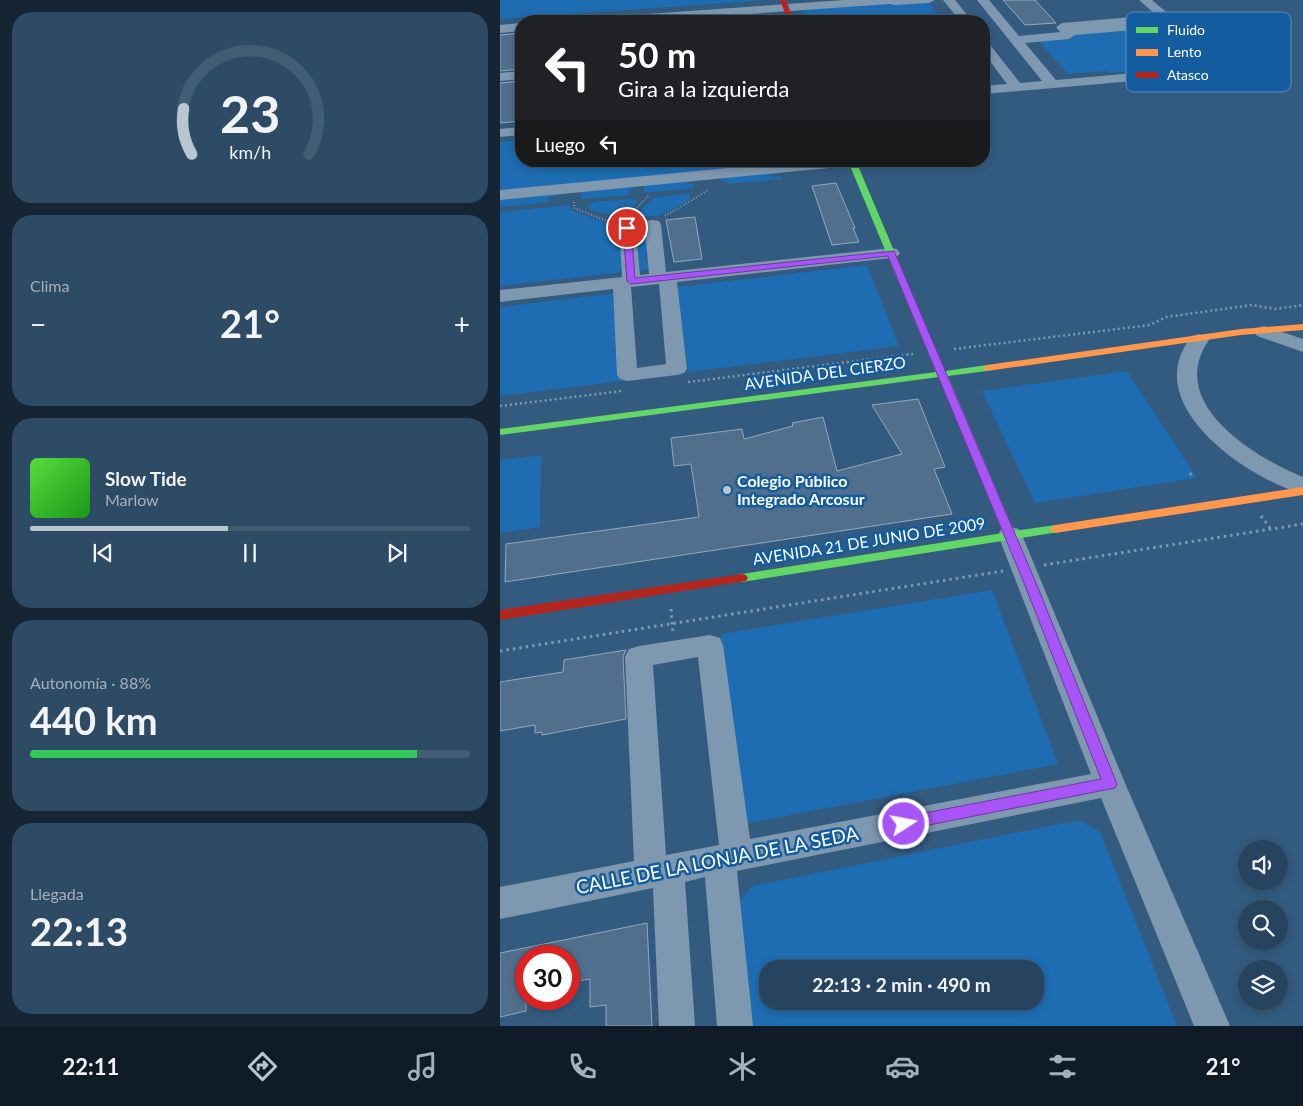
<!DOCTYPE html>
<html lang="es">
<meta charset="utf-8">
<style>
body{margin:0;font-family:Lato,sans-serif;background:#2e4b65;color:#f1f3f6;height:100vh;display:flex;flex-direction:column;font-size:19px;white-space:nowrap}
*{box-sizing:border-box;margin:0}
p{font-size:16px;color:#a4b0bd}
.icon{flex:none;width:28px;height:28px;fill:none;stroke:currentColor;stroke-width:2;stroke-linecap:round;stroke-linejoin:round}
.map{position:relative;flex:1;overflow:hidden}
.details{display:flex;flex-direction:column;gap:12px;padding:12px;background:#152534;width:500px}
.details>*{flex:none}
.banner{position:absolute;left:15px;top:15px;width:475px;height:152px;border-radius:20px;box-shadow:0 2px 8px #0003,0 0 0 1px #425c74;background:#202124;color:#fff;overflow:hidden}
.controls{position:absolute;left:738px;top:840px;display:grid;gap:10px}
.controls a{display:grid;place-items:center;width:50px;height:50px;border-radius:50%;background:#26445f;box-shadow:0 2px 8px #0003,0 0 0 1px #425c74;font-size:25px}
.speed{position:absolute;left:15px;top:945px;display:flex;gap:10px;font-size:25px;font-weight:700;text-align:center}
.speed>*{display:grid;place-content:center;width:65px;height:65px;border-radius:50%;background:#26445f;box-shadow:0 2px 8px #0003,0 0 0 1px #425c74;line-height:1}
.speed .limit{border:8px solid #d22;background:#fff;color:#111}
.pin{position:absolute;display:grid;place-items:center;width:42px;height:42px;color:#fff;margin:-21px;border:2px solid #fff;border-radius:50%;box-shadow:0 1px 5px #0007}
.me{position:absolute;width:55px;margin:-28px;rotate:79deg;stroke-linejoin:round;filter:drop-shadow(0 0 4px #0008)}
.turn{display:flex;align-items:center;gap:18px;height:105px;padding:0 20px;font-size:22px}
.turn .icon{width:65px;height:65px;stroke-width:2.5}
.turn b{display:block;font-size:35px;line-height:42px}
.then{display:flex;align-items:center;height:48px;padding:0 20px;background:#0003;gap:10px;font-size:19px}
.big{font-size:38px;font-weight:700;line-height:1.1}
.details .widget{flex:1;display:flex;flex-direction:column;justify-content:center;gap:8px;min-width:0;padding:0 18px;border-radius:20px;background:#2e4b65}
.details .dial{align-items:center;gap:0}
.dial svg{height:130px;overflow:visible;fill:none;stroke:#425c74;stroke-width:7;stroke-linecap:round;text-anchor:middle}
.dial text{fill:#f1f3f6;stroke:none}
.song{display:flex;align-items:center;gap:15px}
.cover{width:60px;height:60px;border-radius:8px;background:linear-gradient(135deg,hsl(110 70% 55%),hsl(120 70% 35%))}
.played{height:5px;border-radius:2px;background:linear-gradient(90deg,#b8c6d2 45%,#425c74 45%)}
.keys{display:flex;justify-content:space-around;direction:ltr}
.heat{display:flex;justify-content:space-between;align-items:center;font-size:28px;direction:ltr}
.charge{height:8px;border-radius:4px;background:linear-gradient(90deg,#34c759 88%,#425c74 0)}
.trip{position:absolute;left:259px;top:960px;width:285px;height:50px;border-radius:20px;background:#26445f;box-shadow:0 2px 8px #0003,0 0 0 1px #425c74;font-weight:700;line-height:50px;text-align:center}
.tab-bar{display:flex;height:80px;justify-content:space-around;align-items:center;background:#0f1b26;color:#a4b0bd}
.tab-bar .icon{width:35px;height:35px}
.tab-bar .current{color:#b8c6d2}
.tab-bar b{font-size:22px;color:#f1f3f6}
main{display:flex;flex:1;min-height:0}
.map>svg:first-child{display:block}
.green{fill:#1e6cb1;fill-rule:evenodd}
.building{fill:#4f6f8c;stroke:#93a9bd}
.lines{fill:none;stroke-linecap:round;stroke-linejoin:round}
.path-far2{stroke:#7e98b0;stroke-width:2;stroke-dasharray:1 2;stroke-linecap:butt}
.path-far1{stroke:#7e98b0;stroke-width:2.5;stroke-dasharray:2 3;stroke-linecap:butt}
.path{stroke:#7e98b0;stroke-width:3;stroke-dasharray:2.5 4;stroke-linecap:butt}
.street{fill:#7e98b0;fill-rule:evenodd}
.fast{fill:#63d668;fill-rule:evenodd}
.slow{fill:#ff974d;fill-rule:evenodd}
.jam{fill:#b3261e;fill-rule:evenodd}
.route{fill:#a855f7;stroke:#6d37a1}
.poi-dot{fill:#b8c6d2;stroke:#135c9f;stroke-width:2}
.labels{text-anchor:middle;stroke-width:5;stroke-linejoin:round;paint-order:stroke}
.street-label{font-size:16px;fill:#fff;stroke:#135c9f}
.poi-label{font-size:16px;font-weight:bold;fill:#fff;stroke:#135c9f;text-anchor:start}
.near-street-label{font-size:19px;fill:#fff;stroke:#135c9f}
.key{fill:#135c9f;stroke:#5a8dbc;stroke-width:1}
.key-label{font-size:14px;fill:#fff}
</style>
<main>
<section class="details">
<div class="widget dial"><svg viewBox="0 0 100 80">
<path d="M14 69A42 42 0 1 1 86 69"/>
<path d="M14 69A42 42 0 0 1 9 41" stroke="#b8c6d2"/>
<text x="50" y="56" font-size="32" font-weight="700">23</text>
<text x="50" y="72" font-size="11">km/h</text>
</svg></div>
<div class="widget"><p>Clima</p>
<div class="heat"><a>−</a><b class="big">21°</b><a>+</a></div>
</div>
<div class="widget">
<div class="song"><i class="cover"></i><div><b>Slow Tide</b><p>Marlow</p></div></div>
<div class="played"></div>
<div class="keys"><svg class="icon" aria-label="previous" viewBox="0 0 24 24"><path d="M18 5L8 12l10 7zM5 5v14"/></svg><svg class="icon" aria-label="pause" viewBox="0 0 24 24"><path d="M8 5v14M16 5v14"/></svg><svg class="icon" aria-label="next" viewBox="0 0 24 24"><path d="M6 5l10 7-10 7zM19 5v14"/></svg></div>
</div>
<div class="widget"><p>Autonomía · 88%</p><b class="big">440 km</b><div class="charge"></div></div>
<div class="widget"><p>Llegada</p><b class="big">22:13</b></div>
</section>
<div class="map">
<svg width="803" height="1026" viewBox="0 0 803 1026">
<rect width="100%" height="100%" fill="#335b7f"/>
<g class="green">
<polygon points="0,0 269,0 0,19"/>
<polygon points="428,1 443,21 306,21 302,10"/>
<polygon points="657,26 666,28 705,62 702,65 610,73 608,71 568,74 537,39 574,36 572,33"/>
<polygon points="21,140 21,161 327,161 0,193 0,142"/>
<polygon points="269,171 271,177 281,176 283,179 227,184 226,180 221,181 220,176"/>
<polygon points="187,180 188,184 194,184 194,188 144,193 144,184"/>
<polygon points="133,185 134,189 129,190 129,195 81,199 81,190"/>
<polygon points="54,192 54,197 49,197 49,202 0,207 1,197"/>
<path d="M185,194l5,1v4c-16,9 -34,23 -53,15l16,-16z"/>
<polygon points="130,199 136,200 137,203 119,218 86,208 93,202"/>
<polygon points="70,205 71,210 114,226 123,224 126,268 116,273 0,286 0,212"/>
<polygon points="149,230 151,252 146,253 146,262 153,261 154,269 138,271 136,247 141,246 141,238 136,238 135,231"/>
<polygon points="367,265 399,346 188,372 177,287"/>
<polygon points="117,293 122,381 0,396 0,307"/>
<polygon points="627,371 697,478 535,503 482,391"/>
<polygon points="41,455 40,527 0,533 0,460"/>
<polygon points="492,590 558,764 244,824 221,634"/>
<path d="M579,820l21,12 77,194h-426l-14,-122 15,-18zM268,969h267v32h-267z"/>
</g>
<g class="building">
<polygon points="503,0 535,0 556,23 525,25"/>
<polygon points="21,33 21,69 0,71 0,35"/>
<polygon points="21,81 21,121 0,123 0,83"/>
<polygon points="336,183 355,228 353,228 359,242 332,245 312,186"/>
<polygon points="195,217 202,259 174,262 166,220"/>
<polygon points="418,399 445,467 434,469 452,514 5,582 6,544 199,517 191,464 174,466 171,438 242,429 244,439 293,426 292,423 323,417 337,471 402,454 372,405"/>
<polygon points="126,650 123,657 126,719 42,735 42,732 35,733 35,725 0,731 0,682 63,672 64,660"/>
<polygon points="147,923 152,1026 106,1026 106,1005 90,1007 90,979 72,982 69,956 26,956 26,1011 0,1017 0,953"/>
</g>
<g class="lines">
<g class="path-far2">
<polyline points="74,202 74,208 112,223"/>
<polyline points="133,212 149,195"/>
<polyline points="165,216 207,191"/>
</g>
<g class="path-far1">
<polyline points="454,349 650,325 666,317 752,305 775,309 803,305"/>
<polyline points="188,382 413,354"/>
<polyline points="0,406 122,391"/>
</g>
<g class="path">
<polyline points="690,473 693,478"/>
<polyline points="761,516 770,528"/>
<polyline points="544,565 803,524"/>
<polyline points="171,609 173,633"/>
<polyline points="0,651 503,571"/>
</g>
<g class="street">
<polygon points="344,0 435,0 429,3 395,5 390,4 150,21 99,21 105,17"/>
<polygon points="443,0 455,0 472,21 460,21"/>
<path d="M477,0h12l30,36 41,-4 -4,-5 6,-4 94,-8 -17,-15h13l80,69 -7,4 -241,21v-8l23,-2 -23,-31v-12l4,1 32,41 22,-2zM669,27l45,39 -158,14 -31,-37 44,-4 6,-4z"/>
<polygon points="21,23 21,31 0,33 0,25"/>
<polygon points="21,71 21,79 0,81 0,73"/>
<polygon points="21,127 21,135 0,137 0,129"/>
<polygon points="300,161 358,161 350,166 0,200 0,190"/>
<path d="M153,220l6,1 2,4 5,47 225,-24 6,1 3,4 -3,4 -6,1 -214,24 10,87 -3,4 -7,2 -50,6 -7,-2 -3,-4 -4,-86 -113,13v-12l122,-13 -3,-49 2,-4zM145,231l4,43 -9,1 -4,-43zM159,284l7,80 -29,4 -6,-81z"/>
<polygon points="764,326 803,339 803,352 757,336 754,332 757,328"/>
<path d="M699,334l7,2 3,4c-44,63 45,117 94,137v17c-57,-16 -166,-91 -111,-158z"/>
<path d="M510,527l9,2 3,6 103,248 105,243h-36l-93,-228 -364,73 16,155h-36l-12,-149 -20,5 10,144h-36l-6,-138 -153,31v-32l134,-26 -9,-204 4,-8 10,-3 71,-11 10,3 3,7 27,194 341,-65 -93,-239 3,-6zM198,657l21,188 -53,10 -13,-190z"/>
</g>
<polygon class="fast" points="348,161 356,161 445,371 487,365 492,368 487,371 448,376 514,531 555,525 559,526 561,529 559,532 242,582 238,581 236,578 238,575 242,574 503,533 439,377 0,435 0,429 436,372"/>
<g class="slow">
<polygon points="803,324 803,330 741,335 487,371 482,368 487,365 741,329"/>
<polygon points="803,487 803,495 555,533 549,529 555,525"/>
</g>
<g class="jam">
<polygon points="280,0 286,0 294,21 288,21"/>
<polygon points="242,574 246,575 248,578 246,581 0,620 0,610"/>
</g>
</g>
<polygon class="route" points="127,225 131,228 135,278 394,251 536,583 617,784 615,788 404,830 399,828 397,824 399,819 404,817 601,779 524,583 388,256 131,284 127,281 123,228"/>
<circle class="poi-dot" cx="227" cy="490" r="5"/>
<g class="labels">
<g class="street-label">
<text transform="translate(325 373) rotate(-8)" y="6">AVENIDA DEL CIERZO</text>
<text transform="translate(369 541) rotate(-9)" y="6">AVENIDA 21 DE JUNIO DE 2009</text>
</g>
<g class="poi-label">
<text x="237" y="487">Colegio Público<tspan x="237" dy="18">Integrado Arcosur</tspan></text>
</g>
<g class="near-street-label">
<text transform="translate(217 860) rotate(-11)" y="7">CALLE DE LA LONJA DE LA SEDA</text>
</g>
</g>
<rect x="626" y="12" width="165" height="80" rx="8" class="key"/>
<rect x="636" y="27" width="22" height="6" fill="#63d668"/>
<rect x="636" y="49" width="22" height="7" fill="#ff974d"/>
<rect x="636" y="72" width="22" height="6" fill="#b3261e"/>
<g class="key-label">
<text x="667" y="35">Fluido</text>
<text x="667" y="57">Lento</text>
<text x="667" y="80">Atasco</text>
</g>
</svg>
<div class="controls">
<a><svg class="icon" aria-label="sound" viewBox="0 0 24 24"><path d="M4 9h4l5-4v14l-5-4H4zM17 9q2 3 0 6"/></svg></a>
<a><svg class="icon" aria-label="search" viewBox="0 0 24 24"><circle cx="10" cy="10" r="6"/><path d="M15 15l6 6"/></svg></a>
<a><svg class="icon" aria-label="layers" viewBox="0 0 24 24"><path d="M12 4l9 5-9 5-9-5zM3 14l9 5 9-5"/></svg></a>
</div>
<div class="speed"><div class="limit">30</div></div>
<div class="pin" style="left:127px;top:228px;background:#d93025"><svg class="icon" aria-label="arrive" viewBox="0 0 24 24"><path d="M6 21V4h12l-3 4 3 4H6"/></svg></div>
<svg class="me" style="left:404px;top:824px" viewBox="-20 -20 40 40"><circle r="17" fill="#a855f7" stroke="#fff" stroke-width="3"/><path d="M0-11L8 9 0 5-8 9z" fill="#fff"/></svg>
<div class="trip">22:13 · 2 min · 490 m</div>
<div class="banner">
<div class="turn"><svg class="icon" aria-label="left" viewBox="0 0 24 24"><path d="M17 20v-9H6M10 6l-5 5 5 5"/></svg><div><b>50 m</b>Gira a la izquierda</div></div>
<div class="then">Luego<svg class="icon" aria-label="left" viewBox="0 0 24 24"><path d="M17 20v-9H6M10 6l-5 5 5 5"/></svg></div>
</div>
</div>
</main>
<nav class="tab-bar">
<b>22:11</b>
<svg class="icon current" aria-label="directions" viewBox="0 0 24 24"><path d="M12 3l9 9-9 9-9-9zM9 14v-3h6M13 9l2 2-2 2"/></svg>
<svg class="icon" aria-label="music" viewBox="0 0 24 24"><path d="M9 18V5l10-2v13"/><circle cx="6" cy="18" r="3"/><circle cx="16" cy="16" r="3"/></svg>
<svg class="icon" aria-label="phone" viewBox="0 0 24 24"><path d="M5 4h4l2 5-3 2q2 4 5 5l2-3 5 2v4C11 20 4 13 5 4z"/></svg>
<svg class="icon" aria-label="climate" viewBox="0 0 24 24"><path d="M12 3v18M4 7l16 10M4 17L20 7"/></svg>
<svg class="icon" aria-label="car" viewBox="0 0 24 24"><path d="M5 17H2v-5l4-1 3-4h7l3 4 3 1v5h-3M9 17h6M6 11h13"/><circle cx="7" cy="17" r="2"/><circle cx="17" cy="17" r="2"/></svg>
<svg class="icon" aria-label="filters" viewBox="0 0 24 24"><path d="M4 7h16M4 17h16"/><circle cx="9" cy="7" r="2"/><circle cx="15" cy="17" r="2"/></svg>
<b>21°</b>
</nav>
